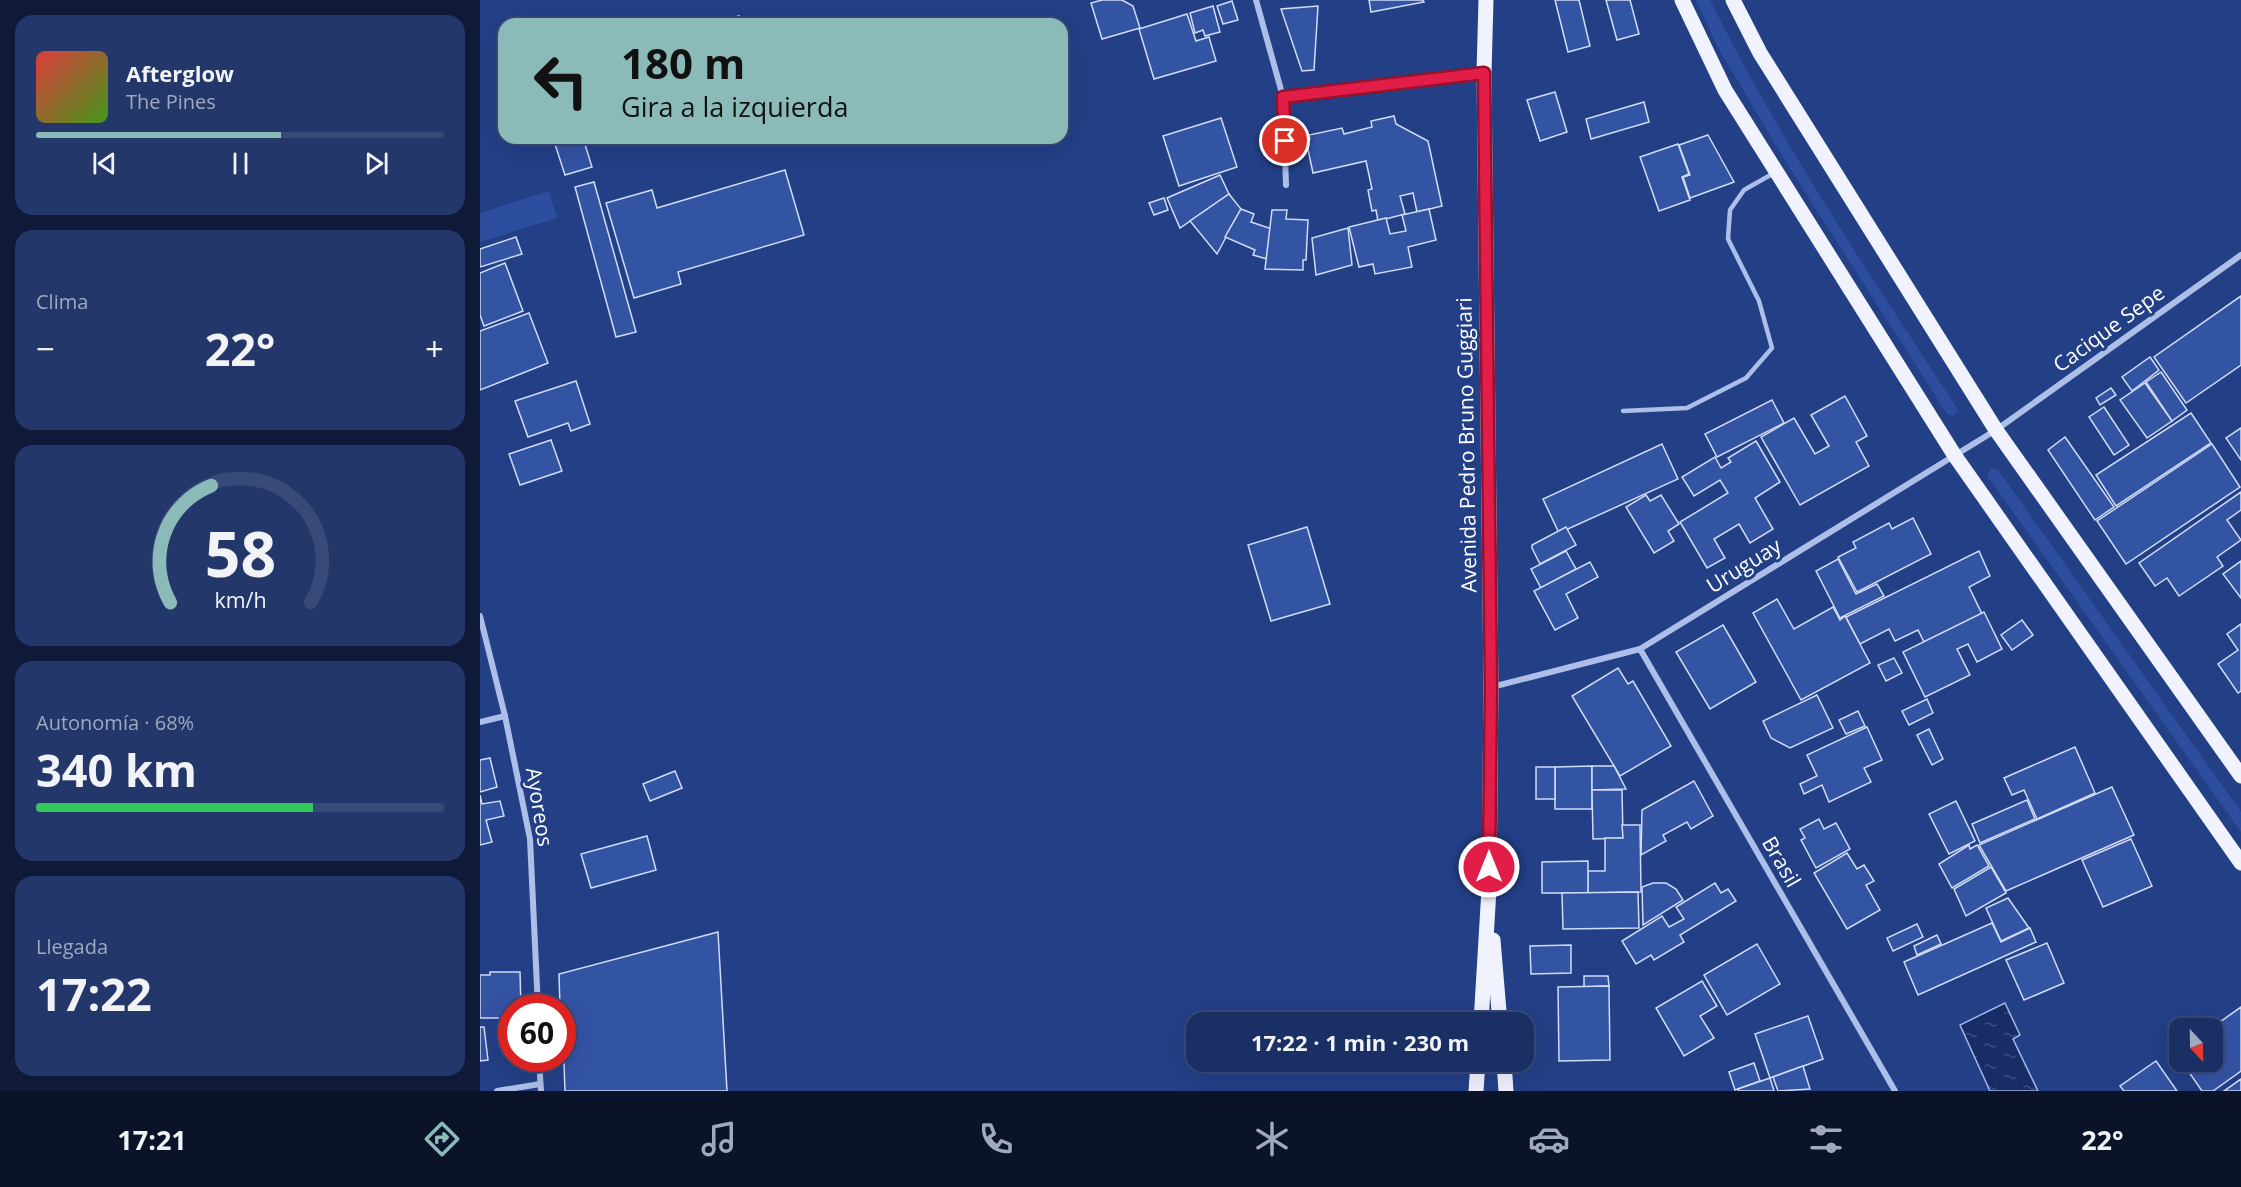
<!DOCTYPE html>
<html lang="es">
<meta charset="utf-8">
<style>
body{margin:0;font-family:"Open Sans",sans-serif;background:#23376a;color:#f1f3f6;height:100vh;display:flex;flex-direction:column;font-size:22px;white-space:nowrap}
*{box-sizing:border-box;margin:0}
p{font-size:20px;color:#9fa9bf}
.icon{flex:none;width:33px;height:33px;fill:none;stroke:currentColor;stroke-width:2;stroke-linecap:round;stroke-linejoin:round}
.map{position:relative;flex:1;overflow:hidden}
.drawer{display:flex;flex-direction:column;gap:15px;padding:15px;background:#0e1a37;width:480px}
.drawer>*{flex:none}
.top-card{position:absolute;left:18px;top:18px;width:570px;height:126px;border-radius:18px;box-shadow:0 6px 24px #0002,0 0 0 2px #384a78;background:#8bbbb9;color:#111;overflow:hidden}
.needle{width:39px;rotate:158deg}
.tools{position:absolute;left:1689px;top:1018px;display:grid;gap:12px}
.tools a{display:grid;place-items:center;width:54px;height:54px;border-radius:12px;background:#1a2f64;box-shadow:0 6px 24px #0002,0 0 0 2px #384a78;font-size:30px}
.speed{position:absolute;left:18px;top:994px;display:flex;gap:12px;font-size:30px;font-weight:700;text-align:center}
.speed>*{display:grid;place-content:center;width:78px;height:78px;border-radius:50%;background:#1a2f64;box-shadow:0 6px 24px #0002,0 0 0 2px #384a78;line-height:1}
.speed .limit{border:9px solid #d22;background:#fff;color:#111}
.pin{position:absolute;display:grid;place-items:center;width:51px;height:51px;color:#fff;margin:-26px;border:3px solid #fff;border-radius:50%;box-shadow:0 2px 6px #0007}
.me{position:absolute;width:66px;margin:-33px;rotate:0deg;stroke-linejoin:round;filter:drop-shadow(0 0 4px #0008)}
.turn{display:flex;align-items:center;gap:21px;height:126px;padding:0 24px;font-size:27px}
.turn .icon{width:78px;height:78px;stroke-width:2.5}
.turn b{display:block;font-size:42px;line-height:51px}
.big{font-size:45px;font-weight:700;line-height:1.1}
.drawer .tile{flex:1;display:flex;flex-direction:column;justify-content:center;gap:9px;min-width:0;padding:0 21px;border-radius:18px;background:#23376a}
.drawer .dial{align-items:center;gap:0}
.dial svg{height:156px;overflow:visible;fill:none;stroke:#384a78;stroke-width:7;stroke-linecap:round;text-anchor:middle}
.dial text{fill:#f1f3f6;stroke:none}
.song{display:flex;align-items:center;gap:18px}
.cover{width:72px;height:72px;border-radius:9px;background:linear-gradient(135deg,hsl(0 70% 55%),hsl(100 70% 35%))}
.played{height:6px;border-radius:3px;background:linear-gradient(90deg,#8bbbb9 60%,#384a78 60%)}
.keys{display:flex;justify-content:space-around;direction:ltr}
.heat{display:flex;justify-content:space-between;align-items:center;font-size:33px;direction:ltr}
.charge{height:9px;border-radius:4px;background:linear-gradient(90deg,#34c759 68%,#384a78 0)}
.trip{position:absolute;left:706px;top:1012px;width:348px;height:60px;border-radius:18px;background:#1a2f64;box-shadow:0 6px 24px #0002,0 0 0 2px #384a78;font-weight:700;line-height:60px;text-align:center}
.tab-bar{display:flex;height:96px;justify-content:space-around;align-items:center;background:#0a1328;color:#9fa9bf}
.tab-bar .icon{width:42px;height:42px}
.tab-bar .on{color:#8bbbb9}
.tab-bar b{font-size:27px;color:#f1f3f6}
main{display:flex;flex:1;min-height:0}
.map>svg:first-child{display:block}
.grass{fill:#2d4e9e}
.water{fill:url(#water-ripples);stroke:#a1b8ea;stroke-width:1.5}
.building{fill:#3353a3;stroke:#d1dcf7;stroke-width:1.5}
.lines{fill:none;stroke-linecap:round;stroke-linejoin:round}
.lane{stroke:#adbfe9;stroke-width:4.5}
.street{stroke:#adbfe9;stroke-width:6}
.primary{stroke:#f0f3fe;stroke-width:15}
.route-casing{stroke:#92132f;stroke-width:15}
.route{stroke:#e11d48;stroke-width:10}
.labels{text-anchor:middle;stroke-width:6;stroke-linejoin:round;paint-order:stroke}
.street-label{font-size:21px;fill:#fff;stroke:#233f86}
</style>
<main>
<section class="drawer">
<div class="tile">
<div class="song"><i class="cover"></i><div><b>Afterglow</b><p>The Pines</p></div></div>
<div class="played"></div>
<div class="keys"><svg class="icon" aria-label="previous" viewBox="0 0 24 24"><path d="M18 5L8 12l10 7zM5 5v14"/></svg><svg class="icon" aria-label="pause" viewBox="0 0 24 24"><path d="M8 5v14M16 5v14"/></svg><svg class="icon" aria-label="next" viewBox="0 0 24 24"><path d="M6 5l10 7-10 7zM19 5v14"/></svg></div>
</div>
<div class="tile"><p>Clima</p>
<div class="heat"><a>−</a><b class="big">22°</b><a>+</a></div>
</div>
<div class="tile dial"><svg viewBox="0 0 100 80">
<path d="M14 69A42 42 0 1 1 86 69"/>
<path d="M14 69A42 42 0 0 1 35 9" stroke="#8bbbb9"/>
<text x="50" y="56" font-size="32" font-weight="700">58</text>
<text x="50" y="72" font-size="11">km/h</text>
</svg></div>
<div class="tile"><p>Autonomía · 68%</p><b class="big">340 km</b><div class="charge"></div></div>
<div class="tile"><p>Llegada</p><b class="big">17:22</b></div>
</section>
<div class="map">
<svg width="1761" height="1091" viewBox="0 0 1761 1091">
<defs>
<pattern id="water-ripples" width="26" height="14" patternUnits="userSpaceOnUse" patternTransform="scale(1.5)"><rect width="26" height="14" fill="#182d66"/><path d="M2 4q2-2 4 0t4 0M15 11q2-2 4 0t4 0" fill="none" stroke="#3b4c7d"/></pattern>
</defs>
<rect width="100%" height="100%" fill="#233f86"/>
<g class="grass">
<path d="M1216,0h14c71,143 160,275 247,408l1,3 -5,5 -6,-2 -158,-247 -72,-121z"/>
<polygon points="69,191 77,218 0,242 0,213"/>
<polygon points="1512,468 1518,470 1761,812 1761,832 1508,477 1508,473"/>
</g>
<polygon class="water" points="1525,1003 1540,1035 1533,1039 1558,1091 1510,1091 1480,1025"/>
<g class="building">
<polygon points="622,0 642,0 653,6 660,28 622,39 611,3"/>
<polygon points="889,0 943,0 944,2 891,12"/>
<polygon points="1075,0 1099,0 1110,46 1088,52"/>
<polygon points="1126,0 1150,0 1159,34 1137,40"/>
<polygon points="752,1 758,20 743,24 737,6"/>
<polygon points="733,6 740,32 725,36 723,30 715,33 710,13"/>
<polygon points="838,6 834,70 822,71 801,9"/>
<polygon points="707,14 716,41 729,37 736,61 674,79 659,29"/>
<polygon points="259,16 261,24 231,24"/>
<polygon points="1075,92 1087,132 1060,141 1047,100"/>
<polygon points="1164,102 1169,122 1111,139 1106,119"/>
<polygon points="914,116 916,124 948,141 962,206 937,212 933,193 920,196 925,214 898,221 896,210 892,211 888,190 892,189 886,161 833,173 826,140 830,139 829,135 862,128 864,134 892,127 891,121"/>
<polygon points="741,118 757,167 699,186 683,136"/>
<polygon points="1228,135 1254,182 1210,198 1203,177 1210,175 1199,145"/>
<polygon points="73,138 103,138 112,167 85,175"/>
<polygon points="1198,144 1209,174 1202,177 1210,200 1179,211 1160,157"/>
<polygon points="305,170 324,235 198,272 201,284 154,298 126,203 172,190 177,208"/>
<polygon points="740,175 749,194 700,228 687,198"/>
<polygon points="114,182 156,332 136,337 95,187"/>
<polygon points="749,194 761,209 737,254 710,221"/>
<polygon points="684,198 688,210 674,215 669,203"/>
<polygon points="761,209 774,214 771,222 792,229 787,259 773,255 775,250 745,237"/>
<polygon points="949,209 956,240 928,247 932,267 895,274 893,264 879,267 869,227 906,218 910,234 926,231 922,215"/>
<polygon points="792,210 807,210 806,219 828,220 826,260 823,260 823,270 785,269"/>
<polygon points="868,228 872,265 836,275 832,238"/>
<polygon points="36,237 42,254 0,267 0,249"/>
<polygon points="25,263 43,311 4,326 0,315 0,273"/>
<polygon points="1761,296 1761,365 1706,403 1674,357"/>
<polygon points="49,313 68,363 0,390 0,331"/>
<polygon points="1670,357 1679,370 1652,391 1642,377"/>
<polygon points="1681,372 1707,410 1692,421 1666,382"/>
<polygon points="96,381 110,424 91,431 88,423 48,437 35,401"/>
<polygon points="1665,383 1692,421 1667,438 1640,400"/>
<polygon points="1631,388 1636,395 1620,405 1616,398"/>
<polygon points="1365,396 1387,436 1376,442 1389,466 1320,505 1281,437 1314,418 1335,454 1349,446 1331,415"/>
<polygon points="1292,400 1304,423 1237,457 1225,434"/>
<polygon points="1624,407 1649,445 1634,455 1609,417"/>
<polygon points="1711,413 1731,443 1636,506 1616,475"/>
<polygon points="1761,428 1761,460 1746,438"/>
<polygon points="1585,437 1634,507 1615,520 1568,450"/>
<polygon points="71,440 82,471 40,485 29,454"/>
<polygon points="1276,441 1300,482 1275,498 1293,529 1270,543 1259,524 1234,539 1245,558 1227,568 1200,522 1248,493 1240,480 1214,496 1202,477 1235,457 1241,468 1251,462 1248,458"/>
<polygon points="1182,444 1198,479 1079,533 1063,499"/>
<polygon points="1732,444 1760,487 1646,564 1617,521"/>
<polygon points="1761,492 1761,510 1747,520 1761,540 1737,557 1743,566 1699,596 1687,578 1675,586 1659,563"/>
<polygon points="1166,495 1170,501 1181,495 1199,524 1188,531 1194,541 1174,553 1146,507"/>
<polygon points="1433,518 1451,554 1377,592 1358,557 1376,548 1373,542 1409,523 1412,529"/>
<polygon points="827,527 850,604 791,621 768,545"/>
<polygon points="1086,527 1096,545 1060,564 1052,548 1052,545"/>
<polygon points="1086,551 1096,569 1061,588 1051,569"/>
<polygon points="1499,551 1510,576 1489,587 1502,614 1444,642 1438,630 1415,641 1409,629 1380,644 1366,617"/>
<polygon points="1358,559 1376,594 1397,584 1404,596 1360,618 1336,571"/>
<polygon points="1761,561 1761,598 1743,574"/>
<polygon points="1110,562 1118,577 1086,594 1098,618 1075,630 1054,591"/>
<polygon points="1297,599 1314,629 1353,607 1360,620 1365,616 1390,663 1321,700 1273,613"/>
<polygon points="1504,612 1522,649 1497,662 1488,644 1477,649 1490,675 1445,697 1423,652"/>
<polygon points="1542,620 1553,635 1532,650 1521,635"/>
<polygon points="1761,624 1761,691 1758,693 1738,664 1758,650 1747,634"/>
<polygon points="1243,625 1276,682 1230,709 1196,652"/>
<polygon points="1414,658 1422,673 1406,681 1398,665"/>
<polygon points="1138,668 1148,684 1153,681 1191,746 1140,776 1092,696"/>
<polygon points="1337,695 1353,728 1310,748 1291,738 1283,721"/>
<polygon points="1447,699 1453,713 1429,725 1422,711"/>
<polygon points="1378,711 1385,726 1366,734 1359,720"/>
<polygon points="1387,727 1402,760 1384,768 1391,782 1349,802 1342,785 1324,794 1320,784 1337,776 1327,755"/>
<polygon points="1449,729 1463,759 1452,765 1437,735"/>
<polygon points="1595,747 1615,793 1557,819 1544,790 1532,795 1524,778"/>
<polygon points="10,758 17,787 0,792 0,760"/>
<polygon points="1112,766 1112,809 1075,809 1075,767"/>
<polygon points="1112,766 1134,766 1146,789 1112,790"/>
<rect x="1056" y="767" width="19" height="32"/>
<polygon points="195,771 202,788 170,801 163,784"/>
<polygon points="1214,781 1233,816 1211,829 1207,822 1183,835 1186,841 1161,855 1162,810"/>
<polygon points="1632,787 1654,835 1526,891 1499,845"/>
<polygon points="1112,790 1142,790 1143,838 1113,839"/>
<polygon points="0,795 2,804 20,801 24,816 6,820 12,842 0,845"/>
<polygon points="1547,800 1555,819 1500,843 1492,824"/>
<polygon points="1476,801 1495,841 1469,854 1449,814"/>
<polygon points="1339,819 1344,829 1356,823 1370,849 1336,868 1321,840 1325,838 1320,829"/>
<polygon points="1142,825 1160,825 1161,892 1108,893 1108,871 1125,871 1125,838 1143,838"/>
<polygon points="167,836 176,870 111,888 101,854"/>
<polygon points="1651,839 1672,886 1623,907 1602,860"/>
<polygon points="1489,845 1490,849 1497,845 1509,866 1472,888 1459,864"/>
<polygon points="1367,853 1377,869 1384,865 1394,881 1386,885 1400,910 1367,929 1334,873"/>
<polygon points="1108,861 1108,893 1062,893 1062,862"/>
<polygon points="1511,867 1526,893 1486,916 1474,889"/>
<polygon points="1173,883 1186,883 1196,889 1203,900 1163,925 1162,887"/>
<polygon points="1235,883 1241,893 1248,889 1256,901 1200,935 1204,942 1174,960 1171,955 1156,964 1142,941 1182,916 1189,927 1204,919 1196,907"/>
<polygon points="1158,892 1159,928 1083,929 1082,893"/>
<polygon points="1528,898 1549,928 1521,941 1506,908"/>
<polygon points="1512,923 1521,942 1550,928 1556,942 1438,995 1424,962"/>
<polygon points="1437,924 1443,937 1413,951 1407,938"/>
<polygon points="238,932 247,1091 85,1091 82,1008 80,1008 79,974"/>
<polygon points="1457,935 1461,944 1437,955 1434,946"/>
<polygon points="1567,943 1584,983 1544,1000 1526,960"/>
<polygon points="1277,944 1300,984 1247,1015 1224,975"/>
<polygon points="1091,945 1091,973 1051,974 1050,946"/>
<polygon points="10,972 40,972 41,1008 32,1008 32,1018 0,1018 0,975 10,975"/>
<polygon points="1104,976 1128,976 1129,986 1104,987"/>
<polygon points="1222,981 1237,1006 1220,1016 1234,1038 1204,1056 1176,1008"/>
<polygon points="1129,986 1130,1060 1079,1061 1078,987"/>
<polygon points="1761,1007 1761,1071 1733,1091 1722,1091 1702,1062 1732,1062 1732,1029 1730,1029"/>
<polygon points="1328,1016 1343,1059 1290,1078 1275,1034"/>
<polygon points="0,1027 4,1027 8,1060 0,1061"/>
<polygon points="1676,1061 1697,1091 1644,1091 1640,1086"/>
<polygon points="1274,1063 1280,1081 1255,1090 1249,1072"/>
<polygon points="1323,1066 1330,1089 1298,1091 1293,1077"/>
<polygon points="1290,1078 1294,1091 1259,1091 1258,1089"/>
<polygon points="1761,1079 1761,1091 1744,1091"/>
</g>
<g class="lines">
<polyline class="lane" points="1143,411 1207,408 1266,378 1292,348 1279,301 1248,239 1250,210 1264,190 1294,173"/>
<g class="street">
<polyline points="776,0 803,97 806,185"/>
<polyline points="803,97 1002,73"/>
<polyline points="0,616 25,716 50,839 58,1008"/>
<polyline points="1160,649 1415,1091"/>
<polyline points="1012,687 1160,649 1516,430 1761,255"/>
<polyline points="0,722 25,716"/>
<polyline points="59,1059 61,1091"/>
<polyline points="17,1091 60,1084"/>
</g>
<g class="primary">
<polyline points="1202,0 1245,90 1475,456 1761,863"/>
<polyline points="1253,0 1280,53 1516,430 1761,776"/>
<polyline points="1013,940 1020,1023"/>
<polyline points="1001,1023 1009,889 1011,687 1004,73 1006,0"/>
<polyline points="1024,1062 1026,1091"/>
<polyline points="996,1091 998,1062"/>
</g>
</g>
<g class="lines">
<g class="route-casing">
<polyline id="route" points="805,141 803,97 1004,73 1011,687 1009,867"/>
</g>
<use href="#route" class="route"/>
</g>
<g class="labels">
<g class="street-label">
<text transform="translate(1629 329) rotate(-36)" y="7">Cacique Sepe</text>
<text transform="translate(987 445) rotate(-91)" y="7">Avenida Pedro Bruno Guggiari</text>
<text transform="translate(1264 566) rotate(-32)" y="7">Uruguay</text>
<text transform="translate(59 807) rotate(81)" y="7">Ayoreos</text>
<text transform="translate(1301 862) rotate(60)" y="7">Brasil</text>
</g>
</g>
</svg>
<div class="tools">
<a><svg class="needle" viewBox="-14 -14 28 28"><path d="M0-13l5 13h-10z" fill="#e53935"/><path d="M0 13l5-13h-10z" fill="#9fa9bf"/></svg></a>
</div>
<div class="speed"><div class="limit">60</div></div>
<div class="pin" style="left:805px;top:141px;background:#d93025"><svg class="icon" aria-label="arrive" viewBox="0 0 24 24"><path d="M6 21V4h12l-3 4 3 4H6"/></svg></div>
<svg class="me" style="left:1009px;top:867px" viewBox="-20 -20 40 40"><circle r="17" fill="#e11d48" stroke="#fff" stroke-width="3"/><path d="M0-11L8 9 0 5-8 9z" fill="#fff"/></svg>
<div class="trip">17:22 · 1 min · 230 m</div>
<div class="top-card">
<div class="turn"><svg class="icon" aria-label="left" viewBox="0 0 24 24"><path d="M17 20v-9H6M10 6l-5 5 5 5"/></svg><div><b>180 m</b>Gira a la izquierda</div></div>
</div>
</div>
</main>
<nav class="tab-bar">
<b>17:21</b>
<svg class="icon on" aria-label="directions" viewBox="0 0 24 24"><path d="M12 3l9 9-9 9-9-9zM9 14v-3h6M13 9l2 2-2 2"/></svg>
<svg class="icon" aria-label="music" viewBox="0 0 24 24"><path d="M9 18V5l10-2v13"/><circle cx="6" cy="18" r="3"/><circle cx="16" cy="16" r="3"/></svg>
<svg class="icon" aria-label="phone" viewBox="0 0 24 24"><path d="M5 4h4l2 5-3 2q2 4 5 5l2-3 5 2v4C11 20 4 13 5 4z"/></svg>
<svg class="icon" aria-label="climate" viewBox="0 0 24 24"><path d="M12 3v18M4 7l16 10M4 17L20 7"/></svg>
<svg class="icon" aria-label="car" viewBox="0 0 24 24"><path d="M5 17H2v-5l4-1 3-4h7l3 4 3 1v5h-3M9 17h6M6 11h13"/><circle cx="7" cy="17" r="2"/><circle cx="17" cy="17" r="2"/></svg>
<svg class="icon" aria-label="filters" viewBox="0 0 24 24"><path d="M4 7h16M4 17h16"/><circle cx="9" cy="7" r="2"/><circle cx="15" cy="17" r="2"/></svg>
<b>22°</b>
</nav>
